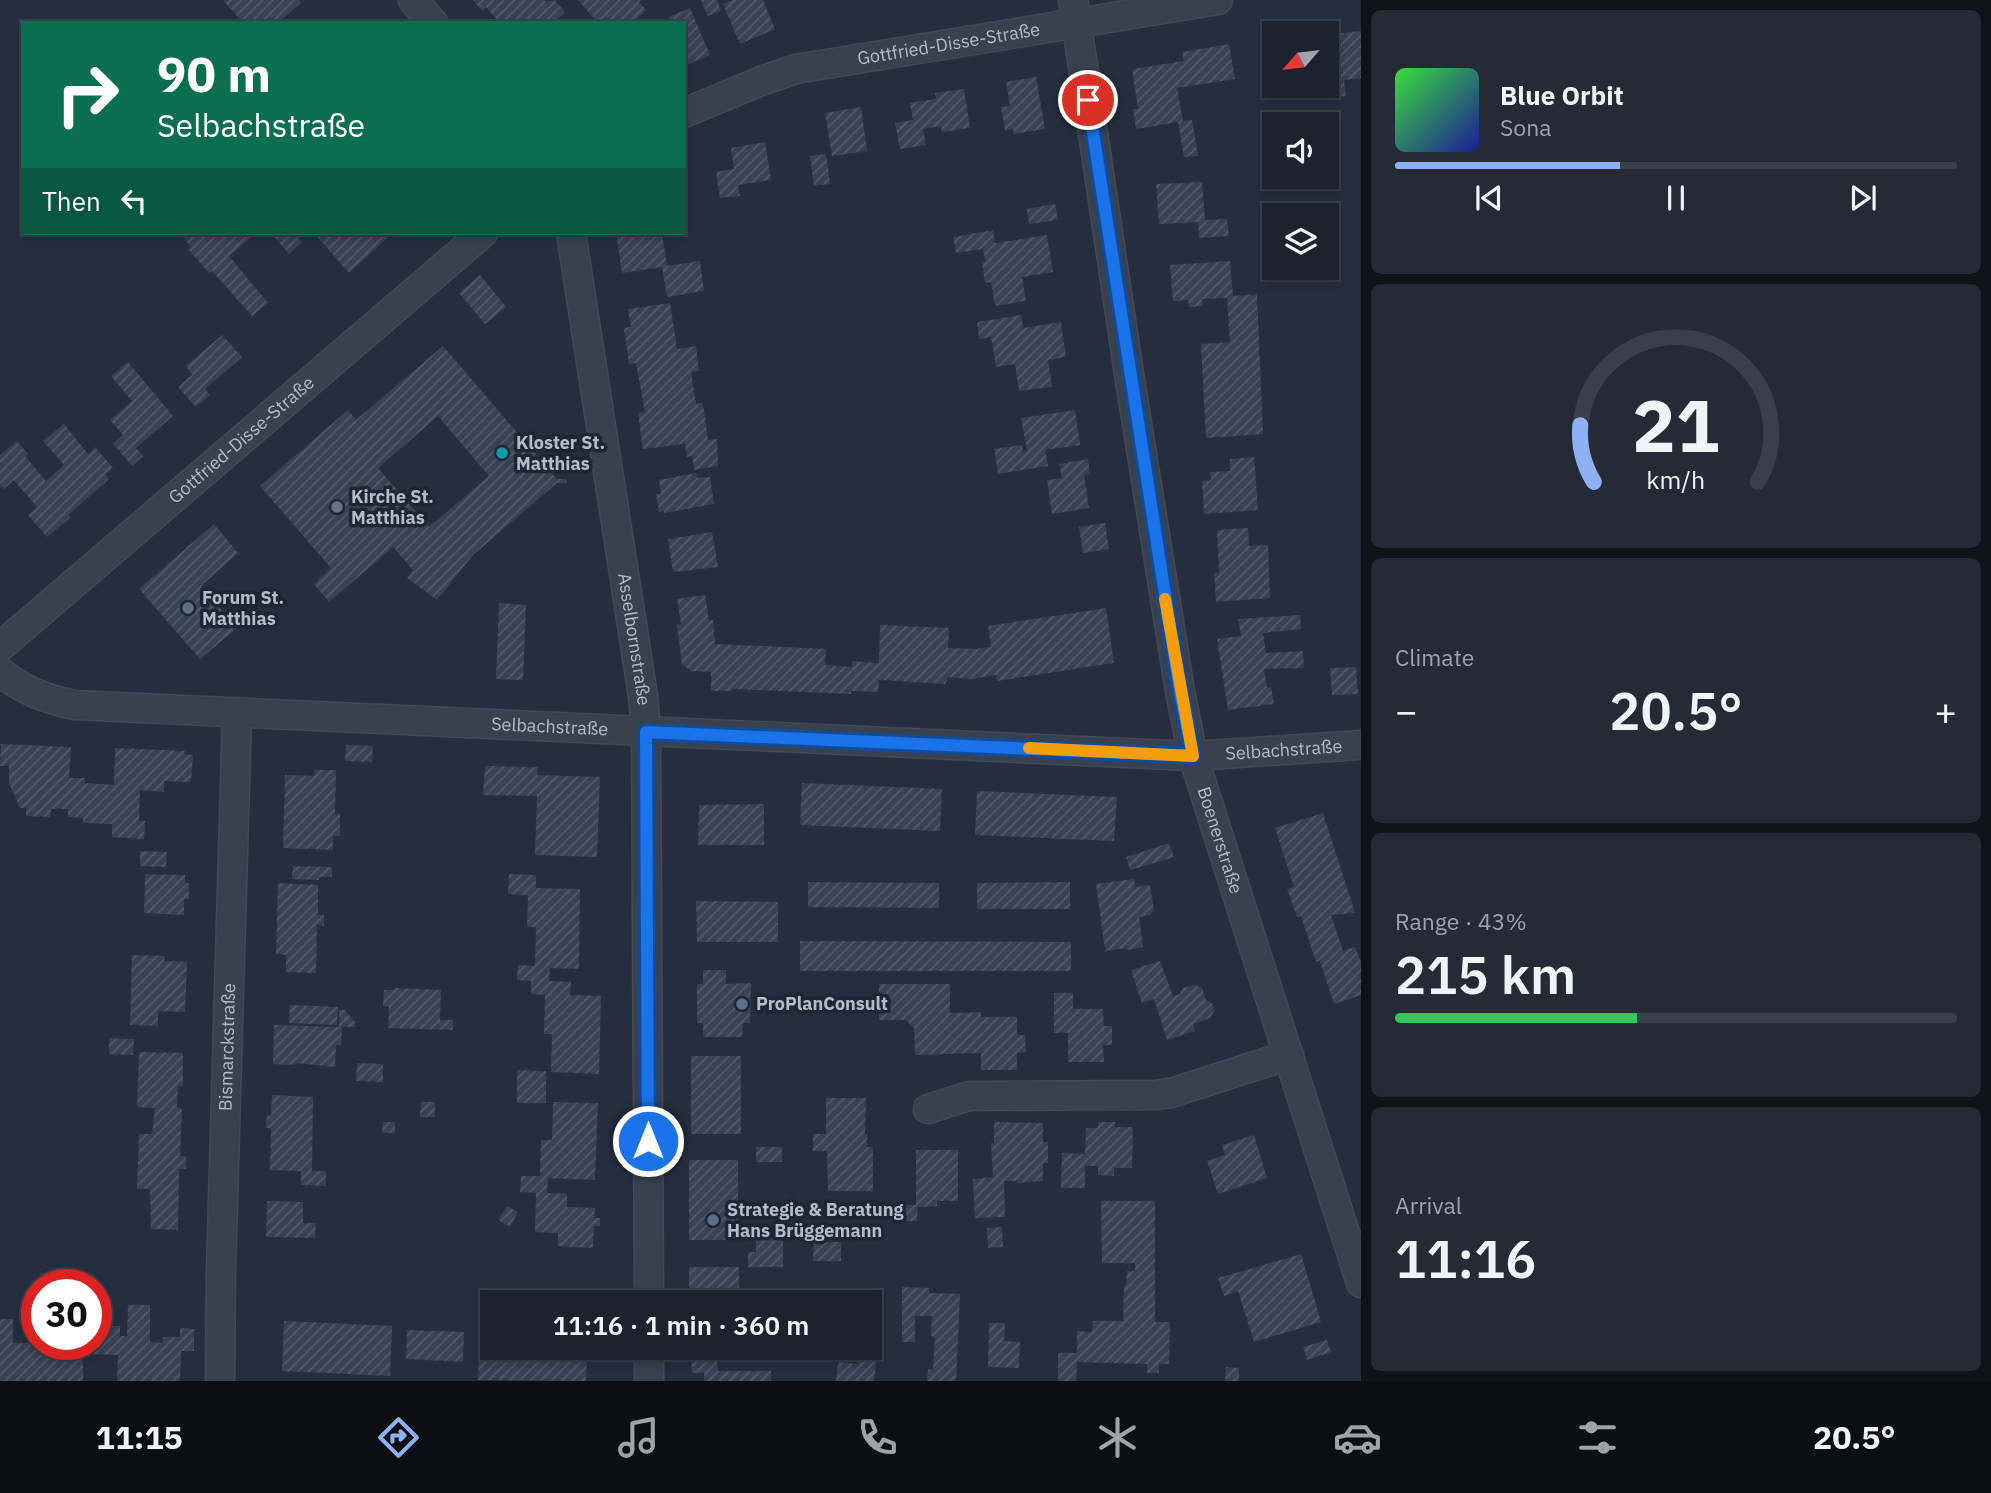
<!DOCTYPE html>
<meta charset="utf-8">
<style>
body{margin:0;font-family:"IBM Plex Sans",sans-serif;background:#252a36;color:#f1f3f6;height:100vh;display:flex;flex-direction:column;font-size:26px;white-space:nowrap}
*{box-sizing:border-box;margin:0}
p{font-size:23px;color:#a0a4aa}
.icon{flex:none;width:38px;height:38px;fill:none;stroke:currentColor;stroke-width:2;stroke-linecap:round;stroke-linejoin:round}
.map{position:relative;flex:1;overflow:hidden}
.details{display:flex;flex-direction:column;gap:10px;padding:10px;background:#0f1319;width:630px}
.details>*{flex:none}
.hud{position:absolute;left:21px;top:21px;width:665px;height:214px;border-radius:0px;box-shadow:0 4px 10px #0003,0 0 0 2px #3a3f4a;background:#0b6e4f;color:#fff;overflow:hidden}
.needle{width:46px;rotate:242deg}
.fabs{position:absolute;left:1262px;top:21px;display:grid;gap:14px}
.fabs a{display:grid;place-items:center;width:77px;height:77px;border-radius:0px;background:#1c222e;box-shadow:0 4px 10px #0003,0 0 0 2px #3a3f4a;font-size:35px}
.speed{position:absolute;left:21px;top:1269px;display:flex;gap:14px;font-size:35px;font-weight:700;text-align:center}
.speed>*{display:grid;place-content:center;width:91px;height:91px;border-radius:50%;background:#1c222e;box-shadow:0 4px 10px #0003,0 0 0 2px #3a3f4a;line-height:1}
.speed .limit{border:10px solid #d22;background:#fff;color:#111}
.pin{position:absolute;display:grid;place-items:center;width:60px;height:60px;color:#fff;margin:-30px;border:4px solid #fff;border-radius:50%;box-shadow:0 2px 7px #0007}
.me{position:absolute;width:77px;margin:-38px;rotate:0deg;stroke-linejoin:round;filter:drop-shadow(0 0 5px #0008)}
.turn{display:flex;align-items:center;gap:24px;height:147px;padding:0 21px;font-size:32px}
.turn .icon{width:91px;height:91px;stroke-width:2.5}
.turn b{display:block;font-size:49px;line-height:60px}
.then{display:flex;align-items:center;height:66px;padding:0 21px;background:#0003;gap:14px;font-size:26px}
.big{font-size:52px;font-weight:600;line-height:1.1}
.details .card{flex:1;display:flex;flex-direction:column;justify-content:center;gap:10px;min-width:0;padding:0 24px;border-radius:10px;background:#252a36}
.details .dial{align-items:center;gap:0}
.dial svg{height:182px;overflow:visible;fill:none;stroke:#3a3f4a;stroke-width:7;stroke-linecap:round;text-anchor:middle}
.dial text{fill:#f1f3f6;stroke:none}
.song{display:flex;align-items:center;gap:21px}
.cover{width:84px;height:84px;border-radius:10px;background:linear-gradient(135deg,hsl(120 70% 55%),hsl(240 70% 35%))}
.played{height:7px;border-radius:4px;background:linear-gradient(90deg,#8eb1f5 40%,#3a3f4a 40%)}
.keys{display:flex;justify-content:space-around;direction:ltr}
.heat{display:flex;justify-content:space-between;align-items:center;font-size:38px;direction:ltr}
.charge{height:10px;border-radius:5px;background:linear-gradient(90deg,#34c759 43%,#3a3f4a 0)}
.trip{position:absolute;left:480px;top:1290px;width:402px;height:70px;border-radius:0px;background:#1c222e;box-shadow:0 4px 10px #0003,0 0 0 2px #3a3f4a;font-weight:600;line-height:70px;text-align:center}
.tab-bar{display:flex;height:112px;justify-content:space-around;align-items:center;background:#0b0e12;color:#a0a4aa}
.tab-bar .icon{width:49px;height:49px}
.tab-bar .selected{color:#8eb1f5}
.tab-bar b{font-size:32px;color:#f1f3f6}
main{display:flex;flex:1;min-height:0}
.map>svg:first-child{display:block}
.building{fill:url(#building-hatch);fill-rule:evenodd}
.lines{fill:none;stroke-linecap:round;stroke-linejoin:round}
.minor-casing{stroke:#424a57;stroke-width:31}
.minor{stroke:#39414e;stroke-width:28}
.route-casing{stroke:#114b97;stroke-width:18}
.route{stroke:#1a73e8;stroke-width:12}
.slow{stroke:#f59e0b;stroke-width:12}
.culture-dot{fill:#0f9aa8;stroke:#1e2633;stroke-width:2.5}
.worship-dot{fill:#6b7280;stroke:#1e2633;stroke-width:2.5}
.service-dot{fill:#5c6f8a;stroke:#1e2633;stroke-width:2.5}
.labels{text-anchor:middle;stroke-width:7;stroke-linejoin:round;paint-order:stroke}
.street-label{font-size:18px;fill:#b5bcc9;stroke:#1e2633}
.poi-label{font-size:18px;font-weight:bold;fill:#b5bcc9;stroke:#1e2633;text-anchor:start}
</style>
<main>
<div class="map">
<svg width="1361" height="1381" viewBox="0 0 1361 1381">
<defs>
<pattern id="building-hatch" width="6" height="6" patternUnits="userSpaceOnUse" patternTransform="scale(1.75)"><rect width="6" height="6" fill="#374254"/><path d="M-1 1l2-2M0 6l6-6M5 7l2-2" fill="none" stroke="#525b6b"/></pattern>
</defs>
<rect width="100%" height="100%" fill="#252e3e"/>
<g class="building">
<polygon points="223,0 299,0 301,3 278,23 243,23"/>
<polygon points="473,0 544,0 546,2 555,0 565,12 553,23 500,23 486,7 482,11"/>
<polygon points="578,0 641,0 639,2 646,10 632,23 598,23"/>
<polygon points="701,0 717,0 721,11 708,16"/>
<polygon points="733,0 763,0 775,29 740,44 723,4"/>
<polygon points="690,8 710,55 684,66 684,23 671,23 669,17"/>
<polygon points="1361,31 1361,78 1344,80 1346,96 1320,99 1318,86 1326,86 1326,35"/>
<polygon points="1229,44 1235,79 1177,88 1183,121 1192,120 1198,156 1184,157 1178,122 1136,129 1133,109 1138,109 1132,69 1184,61 1182,52"/>
<polygon points="1036,77 1045,129 1014,134 1013,129 1005,130 1001,107 1010,106 1006,82"/>
<polygon points="964,89 970,128 942,132 941,126 923,129 926,145 900,149 895,123 913,120 910,103 936,99 935,93"/>
<polygon points="861,107 867,151 832,156 825,113"/>
<polygon points="765,142 771,180 738,185 740,196 720,198 716,172 734,169 731,148"/>
<polygon points="826,154 830,184 814,186 810,156"/>
<polygon points="1202,182 1205,220 1227,219 1229,236 1199,238 1198,222 1159,224 1156,184"/>
<polygon points="1055,204 1058,220 1029,224 1027,209"/>
<polygon points="993,230 995,243 1047,235 1053,272 1022,277 1026,301 995,306 991,282 985,283 982,262 985,262 983,249 956,253 953,237"/>
<polygon points="180,233 250,233 253,236 229,256 268,303 252,316 212,271 209,273 188,249 191,247"/>
<polygon points="271,233 294,233 302,242 289,254"/>
<polygon points="314,233 393,233 349,273"/>
<polygon points="616,233 662,233 667,266 700,261 704,291 667,297 662,267 622,273"/>
<polygon points="1230,261 1233,296 1257,294 1263,434 1206,438 1201,344 1230,342 1227,298 1202,299 1203,306 1189,307 1188,300 1173,301 1170,265"/>
<polygon points="480,275 506,307 485,324 459,293"/>
<polygon points="670,303 677,349 696,346 699,371 691,372 696,404 703,403 708,440 717,439 718,466 694,470 692,456 687,457 685,444 643,449 638,413 645,412 636,363 629,364 624,328 631,327 628,309"/>
<polygon points="1021,315 1023,328 1061,322 1066,357 1048,360 1052,387 1019,391 1015,364 996,367 991,337 979,339 977,322"/>
<polygon points="222,335 242,357 205,389 210,395 196,407 178,387 192,375 186,366"/>
<path d="M443,346l114,133h10v4h-10l-84,72 -36,45 -30,-22 6,-8 -20,-23 -64,55 -15,-18 17,-16 -71,-82 88,-76 8,10zM438,416l51,60 -60,51 -51,-59z"/>
<polygon points="128,362 173,416 136,448 143,456 132,466 113,444 123,435 110,420 132,401 111,376"/>
<polygon points="1075,410 1080,445 1045,450 1048,466 998,474 994,449 1022,445 1023,452 1027,451 1021,418"/>
<polygon points="64,424 88,454 95,447 113,468 105,474 109,479 68,515 70,518 47,537 28,515 37,507 14,480 4,489 0,484 0,455 17,441 28,454 25,456 46,481 64,465 43,441"/>
<polygon points="1254,457 1258,510 1204,514 1202,481 1211,480 1210,472 1230,471 1230,459"/>
<polygon points="1088,459 1090,474 1084,475 1089,508 1052,514 1047,480 1062,478 1059,464"/>
<polygon points="696,473 697,478 710,477 714,504 664,513 664,511 659,512 656,494 661,494 659,480"/>
<polygon points="1105,523 1109,549 1083,553 1079,527"/>
<polygon points="214,524 238,553 201,586 237,628 200,659 139,589"/>
<polygon points="1248,528 1249,546 1268,545 1270,598 1216,602 1214,573 1219,572 1217,530"/>
<polygon points="712,532 718,567 673,572 668,539"/>
<polygon points="705,595 709,620 713,620 715,644 826,649 825,665 852,667 852,661 879,663 880,625 949,628 948,648 974,649 991,647 988,626 1106,608 1114,663 997,681 996,675 973,679 947,677 946,684 879,680 878,692 851,691 851,694 732,689 732,691 711,691 711,672 691,671 682,664 677,625 681,624 677,599"/>
<polygon points="499,603 526,605 523,680 496,679"/>
<polygon points="1300,615 1301,629 1263,633 1266,653 1303,651 1304,668 1264,669 1267,688 1271,687 1274,704 1228,710 1217,639 1241,636 1238,619"/>
<polygon points="1356,667 1358,694 1332,695 1330,668"/>
<polygon points="1,744 71,747 69,778 85,778 85,783 114,785 115,748 185,751 184,754 193,755 191,782 164,781 164,792 140,790 139,821 145,821 144,839 112,837 112,824 83,823 83,818 68,817 68,809 51,809 50,817 26,816 26,808 20,808 9,783 9,766 0,766"/>
<polygon points="346,745 373,746 372,762 345,761"/>
<polygon points="485,766 538,767 537,775 600,777 597,857 535,855 537,796 483,795"/>
<polygon points="315,770 336,770 335,814 340,814 340,836 333,836 333,850 283,848 285,775 314,776"/>
<polygon points="802,783 942,789 940,831 800,825"/>
<polygon points="977,791 1117,797 1114,841 975,835"/>
<polygon points="764,804 764,845 698,845 699,805"/>
<polygon points="1323,813 1355,913 1331,915 1343,951 1355,947 1361,962 1361,995 1334,1004 1320,961 1316,962 1301,916 1297,917 1287,889 1294,887 1275,828"/>
<polygon points="1169,843 1174,857 1130,870 1126,857"/>
<polygon points="140,851 167,852 166,867 140,866"/>
<polygon points="293,866 332,867 332,877 319,877 319,880 292,879"/>
<polygon points="145,874 185,875 185,883 189,883 189,899 184,899 184,915 144,913"/>
<polygon points="509,874 536,875 536,888 580,889 579,969 550,968 549,981 571,982 570,995 601,996 599,1074 551,1072 552,1034 544,1034 545,995 531,994 531,981 517,980 518,965 535,966 536,927 527,927 528,895 508,894"/>
<polygon points="1134,879 1135,887 1150,885 1154,910 1150,915 1139,917 1143,947 1127,950 1127,948 1105,951 1096,884"/>
<polygon points="808,882 939,883 939,908 808,907"/>
<polygon points="1070,882 1070,909 977,909 977,883"/>
<polygon points="278,883 318,885 318,915 324,915 324,926 317,925 316,973 286,972 286,955 276,954"/>
<polygon points="696,901 778,902 778,942 697,942"/>
<polygon points="800,941 1071,942 1071,971 800,971"/>
<polygon points="132,955 165,956 164,961 187,962 185,1012 158,1011 158,1026 130,1025"/>
<polygon points="1160,961 1173,996 1180,994 1183,988 1195,985 1202,988 1206,1000 1212,1003 1214,1011 1210,1018 1193,1024 1195,1031 1167,1040 1154,999 1142,1003 1131,970"/>
<polygon points="703,970 726,970 726,984 751,983 750,1023 743,1023 742,1037 703,1037 703,1023 697,1023 697,984 703,984"/>
<polygon points="879,984 950,984 950,1013 981,1012 981,1017 1017,1017 1017,1035 1025,1035 1026,1052 1017,1053 1017,1070 981,1070 981,1053 915,1055 914,1028 906,1020 879,1020"/>
<polygon points="394,988 441,990 440,1020 453,1020 453,1030 388,1028 389,1007 383,1006 384,990 394,990"/>
<polygon points="1054,993 1073,993 1073,1009 1103,1009 1104,1026 1112,1026 1112,1045 1103,1045 1104,1062 1068,1062 1068,1033 1054,1033"/>
<polygon points="290,1005 338,1007 337,1025 289,1023"/>
<polygon points="339,1010 345,1010 355,1022 355,1027 342,1027 341,1045 336,1045 335,1067 296,1063 295,1065 273,1064 274,1025 339,1027"/>
<polygon points="109,1038 134,1039 133,1055 109,1054"/>
<polygon points="139,1052 183,1053 183,1086 178,1086 177,1107 182,1109 180,1156 186,1156 186,1169 179,1169 178,1230 151,1229 150,1189 137,1189 139,1134 152,1134 155,1108 137,1107"/>
<rect x="691" y="1056" width="50" height="78"/>
<polygon points="357,1063 383,1064 383,1082 356,1081"/>
<polygon points="517,1070 546,1071 546,1103 517,1103"/>
<polygon points="272,1095 313,1097 312,1171 326,1171 326,1186 301,1185 301,1171 270,1170 271,1128 266,1128 267,1115 271,1116"/>
<polygon points="826,1098 866,1098 865,1134 867,1134 867,1147 873,1147 873,1191 828,1191 827,1151 813,1151 813,1134 826,1134"/>
<polygon points="421,1102 435,1102 435,1117 420,1117"/>
<polygon points="553,1102 598,1103 595,1180 548,1178 547,1193 567,1194 567,1207 595,1208 594,1218 600,1218 600,1226 594,1226 593,1248 558,1246 558,1233 535,1232 536,1193 520,1192 521,1176 540,1176 541,1140 552,1140"/>
<polygon points="383,1122 395,1122 395,1133 382,1133"/>
<polygon points="994,1122 1043,1123 1043,1142 1048,1142 1048,1163 1043,1163 1043,1181 1017,1183 1017,1181 1004,1181 1005,1217 975,1218 973,1179 993,1177 991,1143 994,1143"/>
<polygon points="1098,1122 1115,1122 1115,1127 1133,1127 1132,1168 1114,1168 1114,1176 1098,1175 1098,1166 1085,1166 1085,1188 1061,1188 1062,1153 1085,1154 1086,1128 1098,1128"/>
<polygon points="1254,1135 1267,1178 1218,1194 1207,1161 1225,1155 1222,1145"/>
<rect x="756" y="1147" width="26" height="15"/>
<polygon points="916,1150 958,1150 958,1201 937,1201 937,1206 918,1207 917,1221 901,1221 901,1205 916,1205"/>
<rect x="689" y="1160" width="49" height="80"/>
<polygon points="267,1201 303,1202 303,1223 316,1223 315,1238 266,1237"/>
<polygon points="1101,1201 1155,1201 1155,1322 1170,1322 1169,1364 1159,1364 1159,1373 1147,1373 1147,1364 1077,1362 1076,1381 1058,1381 1058,1353 1077,1353 1077,1331 1092,1332 1093,1321 1123,1321 1124,1286 1126,1286 1127,1271 1135,1271 1135,1263 1102,1263"/>
<polygon points="507,1206 518,1212 510,1227 498,1220"/>
<polygon points="1002,1227 1003,1247 988,1248 987,1228"/>
<polygon points="756,1237 783,1237 783,1267 748,1267 748,1252 756,1252"/>
<polygon points="814,1242 841,1242 841,1261 813,1261"/>
<polygon points="1301,1254 1321,1322 1254,1342 1238,1291 1224,1296 1218,1278"/>
<rect x="689" y="1267" width="50" height="35"/>
<polygon points="902,1287 929,1288 929,1293 960,1294 956,1381 927,1381 928,1369 933,1370 935,1337 931,1336 932,1316 915,1316 915,1342 902,1342"/>
<polygon points="128,1305 150,1305 150,1342 163,1343 163,1337 180,1337 180,1328 194,1329 194,1351 181,1351 180,1381 117,1381 118,1355 83,1354 83,1381 0,1381 0,1319 13,1319 13,1343 96,1344 96,1326 120,1326 120,1336 127,1336"/>
<polygon points="284,1321 392,1326 390,1376 282,1371"/>
<polygon points="989,1323 1005,1323 1004,1341 1020,1342 1019,1368 988,1367"/>
<polygon points="407,1330 464,1332 463,1362 406,1359"/>
<polygon points="480,1330 492,1331 492,1348 587,1348 586,1381 478,1380"/>
<polygon points="1327,1340 1331,1352 1307,1360 1303,1347"/>
<polygon points="753,1348 782,1348 782,1356 753,1357"/>
<polygon points="858,1356 877,1358 874,1381 836,1381 838,1362 858,1364"/>
<polygon points="691,1358 717,1358 718,1371 771,1371 771,1381 704,1381 704,1373 692,1373"/>
<polygon points="1226,1367 1239,1368 1239,1381 1225,1381"/>
</g>
<g class="lines">
<g class="minor-casing">
<g id="minor">
<polyline points="413,0 433,23"/>
<path id="s1" d="M1073,0l57,380 50,311 13,65 168,527"/>
<path id="s2" d="M684,113l77,-32 35,-12 422,-69"/>
<path id="s3" d="M571,233l72,463 3,36 3,570"/>
<path id="s4" d="M0,647l483,-414"/>
<path id="s5" d="M0,672c23,18 45,27 74,33l1119,51 168,-11"/>
<polyline points="928,1109 969,1096 1155,1095 1171,1093 1289,1055"/>
<polyline points="649,1348 649,1381"/>
<path id="s6" d="M220,1381l1,-111 16,-557"/>
</g>
</g>
<use href="#minor" class="minor"/>
</g>
<g class="lines">
<g class="route-casing">
<polyline id="route" points="648,1141 646,732 1193,756 1180,691 1088,100"/>
</g>
<use href="#route" class="route"/>
<polyline class="slow" points="1029,748 1193,756 1165,599"/>
</g>
<circle class="culture-dot" cx="502" cy="453" r="7"/>
<circle class="worship-dot" cx="337" cy="507" r="7"/>
<g class="service-dot">
<circle cx="188" cy="608" r="7"/>
<circle cx="742" cy="1004" r="7"/>
<circle cx="713" cy="1220" r="7"/>
</g>
<g class="labels">
<g class="street-label">
<text dy="6" stroke="none"><textPath href="#s2" startOffset="275">Gottfried-Disse-Straße</textPath></text>
<text dy="6" stroke="none"><textPath href="#s4" startOffset="318">Gottfried-Disse-Straße</textPath></text>
<text dy="6" stroke="none"><textPath href="#s3" startOffset="411">Asselbornstraße</textPath></text>
<text dy="6" stroke="none"><textPath href="#s5" startOffset="558">Selbachstraße</textPath></text>
<text dy="6" stroke="none"><textPath href="#s5" startOffset="1293">Selbachstraße</textPath></text>
<text dy="6" stroke="none"><textPath href="#s1" startOffset="854">Boenerstraße</textPath></text>
<text dy="6" stroke="none"><textPath href="#s6" startOffset="334">Bismarckstraße</textPath></text>
</g>
<g class="poi-label">
<text x="516" y="449">Kloster St.<tspan x="516" dy="21">Matthias</tspan></text>
<text x="351" y="503">Kirche St.<tspan x="351" dy="21">Matthias</tspan></text>
<text x="202" y="604">Forum St.<tspan x="202" dy="21">Matthias</tspan></text>
<text x="756" y="1010">ProPlanConsult</text>
<text x="727" y="1216">Strategie &amp; Beratung<tspan x="727" dy="21">Hans Brüggemann</tspan></text>
</g>
</g>
</svg>
<div class="fabs">
<a><svg class="needle" viewBox="-14 -14 28 28"><path d="M0-13l5 13h-10z" fill="#e53935"/><path d="M0 13l5-13h-10z" fill="#a0a4aa"/></svg></a>
<a><svg class="icon" aria-label="sound" viewBox="0 0 24 24"><path d="M4 9h4l5-4v14l-5-4H4zM17 9q2 3 0 6"/></svg></a>
<a><svg class="icon" aria-label="layers" viewBox="0 0 24 24"><path d="M12 4l9 5-9 5-9-5zM3 14l9 5 9-5"/></svg></a>
</div>
<div class="speed"><div class="limit">30</div></div>
<div class="pin" style="left:1088px;top:100px;background:#d93025"><svg class="icon" aria-label="arrive" viewBox="0 0 24 24"><path d="M6 21V4h12l-3 4 3 4H6"/></svg></div>
<svg class="me" style="left:648px;top:1141px" viewBox="-20 -20 40 40"><circle r="17" fill="#1a73e8" stroke="#fff" stroke-width="3"/><path d="M0-11L8 9 0 5-8 9z" fill="#fff"/></svg>
<div class="trip">11:16 · 1 min · 360 m</div>
<div class="hud">
<div class="turn"><svg class="icon" aria-label="right" viewBox="0 0 24 24"><path d="M7 20v-9h11M14 6l5 5-5 5"/></svg><div><b>90 m</b>Selbachstraße</div></div>
<div class="then">Then<svg class="icon" aria-label="left" viewBox="0 0 24 24"><path d="M17 20v-9H6M10 6l-5 5 5 5"/></svg></div>
</div>
</div>
<section class="details">
<div class="card">
<div class="song"><i class="cover"></i><div><b>Blue Orbit</b><p>Sona</p></div></div>
<div class="played"></div>
<div class="keys"><svg class="icon" aria-label="previous" viewBox="0 0 24 24"><path d="M18 5L8 12l10 7zM5 5v14"/></svg><svg class="icon" aria-label="pause" viewBox="0 0 24 24"><path d="M8 5v14M16 5v14"/></svg><svg class="icon" aria-label="next" viewBox="0 0 24 24"><path d="M6 5l10 7-10 7zM19 5v14"/></svg></div>
</div>
<div class="card dial"><svg viewBox="0 0 100 80">
<path d="M14 69A42 42 0 1 1 86 69"/>
<path d="M14 69A42 42 0 0 1 8 44" stroke="#8eb1f5"/>
<text x="50" y="56" font-size="32" font-weight="700">21</text>
<text x="50" y="72" font-size="11">km/h</text>
</svg></div>
<div class="card"><p>Climate</p>
<div class="heat"><a>−</a><b class="big">20.5°</b><a>+</a></div>
</div>
<div class="card"><p>Range · 43%</p><b class="big">215 km</b><div class="charge"></div></div>
<div class="card"><p>Arrival</p><b class="big">11:16</b></div>
</section>
</main>
<nav class="tab-bar">
<b>11:15</b>
<svg class="icon selected" aria-label="directions" viewBox="0 0 24 24"><path d="M12 3l9 9-9 9-9-9zM9 14v-3h6M13 9l2 2-2 2"/></svg>
<svg class="icon" aria-label="music" viewBox="0 0 24 24"><path d="M9 18V5l10-2v13"/><circle cx="6" cy="18" r="3"/><circle cx="16" cy="16" r="3"/></svg>
<svg class="icon" aria-label="phone" viewBox="0 0 24 24"><path d="M5 4h4l2 5-3 2q2 4 5 5l2-3 5 2v4C11 20 4 13 5 4z"/></svg>
<svg class="icon" aria-label="climate" viewBox="0 0 24 24"><path d="M12 3v18M4 7l16 10M4 17L20 7"/></svg>
<svg class="icon" aria-label="car" viewBox="0 0 24 24"><path d="M5 17H2v-5l4-1 3-4h7l3 4 3 1v5h-3M9 17h6M6 11h13"/><circle cx="7" cy="17" r="2"/><circle cx="17" cy="17" r="2"/></svg>
<svg class="icon" aria-label="filters" viewBox="0 0 24 24"><path d="M4 7h16M4 17h16"/><circle cx="9" cy="7" r="2"/><circle cx="15" cy="17" r="2"/></svg>
<b>20.5°</b>
</nav>
